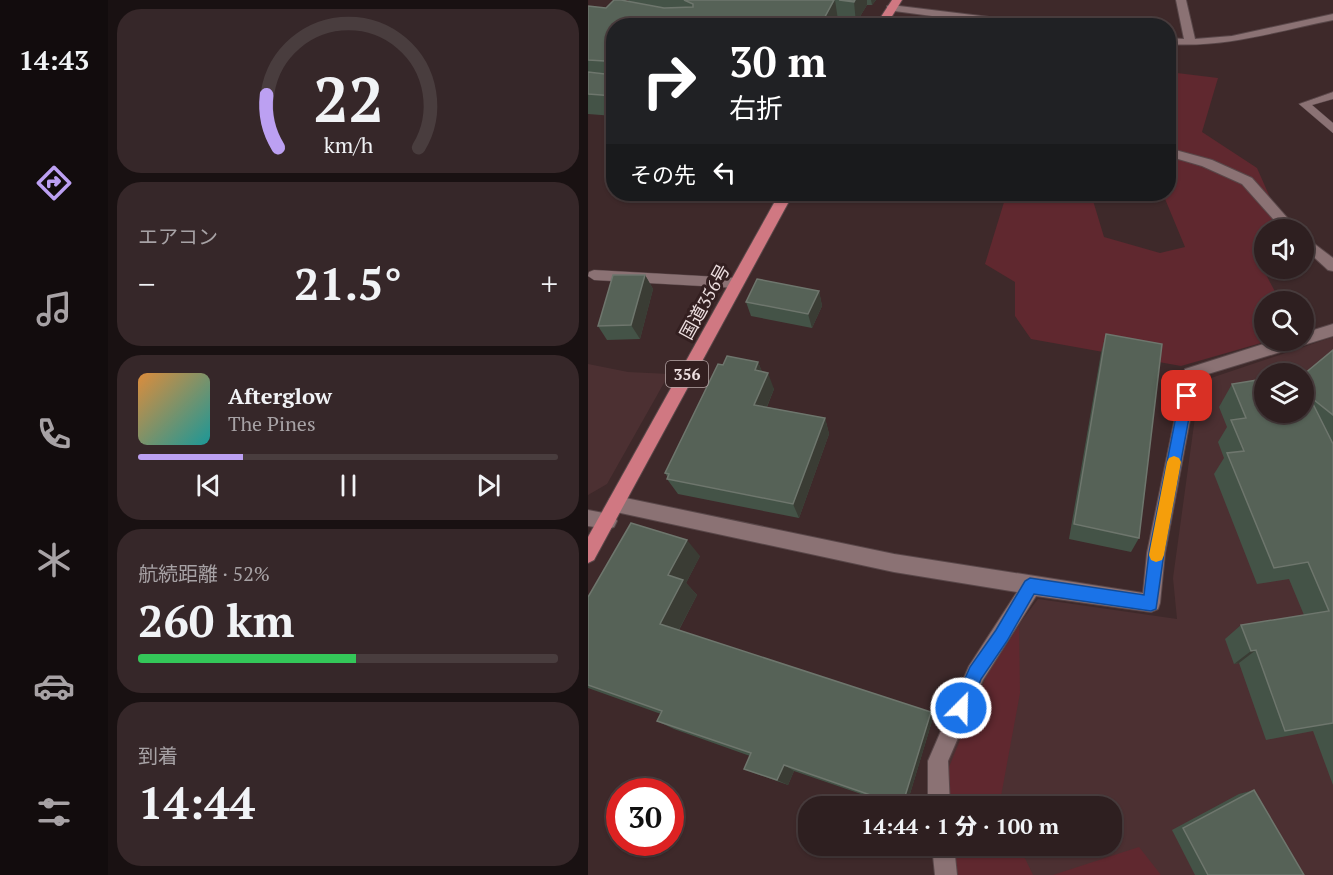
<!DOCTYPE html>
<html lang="ja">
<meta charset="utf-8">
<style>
body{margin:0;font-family:"PT Serif","Noto Sans JP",serif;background:#362729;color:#f1f3f6;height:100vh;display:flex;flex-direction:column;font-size:22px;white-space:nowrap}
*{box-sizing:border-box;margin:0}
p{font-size:20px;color:#a7a2a5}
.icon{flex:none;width:33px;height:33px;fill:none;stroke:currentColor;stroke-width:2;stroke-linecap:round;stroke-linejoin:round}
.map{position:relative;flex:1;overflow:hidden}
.sheet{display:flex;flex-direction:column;gap:9px;padding:9px;background:#191112;width:480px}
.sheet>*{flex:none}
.top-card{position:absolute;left:18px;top:18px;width:570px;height:183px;border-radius:24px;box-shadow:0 2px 4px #0004,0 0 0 2px #493d3e;background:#202124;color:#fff;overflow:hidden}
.fabs{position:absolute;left:666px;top:219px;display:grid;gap:12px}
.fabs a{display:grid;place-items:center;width:60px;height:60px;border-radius:50%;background:#2e1f20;box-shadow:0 2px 4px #0004,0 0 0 2px #493d3e;font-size:30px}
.speed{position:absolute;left:18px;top:778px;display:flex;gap:12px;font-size:30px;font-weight:700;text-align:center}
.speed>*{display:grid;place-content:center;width:78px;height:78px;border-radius:50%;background:#2e1f20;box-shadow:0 2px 4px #0004,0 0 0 2px #493d3e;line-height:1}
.speed .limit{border:9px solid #d22;background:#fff;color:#111}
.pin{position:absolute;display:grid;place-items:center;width:51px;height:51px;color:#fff;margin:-26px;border-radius:12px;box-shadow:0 3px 9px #0006}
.me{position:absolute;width:66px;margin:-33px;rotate:23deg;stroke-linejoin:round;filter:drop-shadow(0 0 4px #0008)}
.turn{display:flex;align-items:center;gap:21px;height:126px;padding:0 24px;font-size:27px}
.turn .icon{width:78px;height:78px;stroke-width:2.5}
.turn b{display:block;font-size:42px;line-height:51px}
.then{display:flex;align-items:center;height:57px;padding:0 24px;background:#0003;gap:12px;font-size:22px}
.big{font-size:45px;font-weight:800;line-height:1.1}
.sheet .card{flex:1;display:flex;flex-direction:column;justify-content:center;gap:9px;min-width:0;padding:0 21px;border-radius:24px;background:#362729}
.sheet .dial{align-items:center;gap:0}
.dial svg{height:156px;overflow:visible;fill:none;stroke:#493d3e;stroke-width:7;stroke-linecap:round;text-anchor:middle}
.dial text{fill:#f1f3f6;stroke:none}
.song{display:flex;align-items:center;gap:18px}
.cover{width:72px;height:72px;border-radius:9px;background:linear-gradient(135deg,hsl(30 70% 55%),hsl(180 70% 35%))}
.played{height:6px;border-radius:3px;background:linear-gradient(90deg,#bca0f2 25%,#493d3e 25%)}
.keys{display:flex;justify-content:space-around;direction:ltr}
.heat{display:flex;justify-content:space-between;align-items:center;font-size:33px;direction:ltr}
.charge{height:9px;border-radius:4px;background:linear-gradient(90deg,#34c759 52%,#493d3e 0)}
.trip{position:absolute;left:210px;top:796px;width:324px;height:60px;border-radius:24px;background:#2e1f20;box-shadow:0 2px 4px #0004,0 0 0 2px #493d3e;font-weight:800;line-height:60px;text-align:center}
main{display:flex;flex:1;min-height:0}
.tabs{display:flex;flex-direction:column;width:108px;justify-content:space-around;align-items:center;background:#120c0d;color:#a7a2a5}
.tabs .icon{width:42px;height:42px}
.tabs .selected{color:#bca0f2}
.tabs b{font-size:27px;color:#f1f3f6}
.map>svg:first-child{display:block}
.built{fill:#4c3032;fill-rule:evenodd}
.green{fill:#60282f}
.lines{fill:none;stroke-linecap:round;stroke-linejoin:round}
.service-casing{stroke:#594749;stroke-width:1}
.minor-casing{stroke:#594749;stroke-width:2}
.trunk-casing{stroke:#594749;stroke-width:2}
.service{fill:#8b7274;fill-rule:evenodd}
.minor{fill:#8b7274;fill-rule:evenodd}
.trunk{fill:#d07882;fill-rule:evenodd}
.wall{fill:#445347}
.shaded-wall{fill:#3a3c34}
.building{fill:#566257;stroke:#6e766d;stroke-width:1.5}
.route{fill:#1a73e8;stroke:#114b97;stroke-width:1.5}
.slow{fill:#f59e0b}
.labels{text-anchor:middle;stroke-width:6;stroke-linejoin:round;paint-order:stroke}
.shield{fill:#331f20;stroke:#b6a6a7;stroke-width:1.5}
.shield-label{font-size:16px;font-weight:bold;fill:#eee0e1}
.street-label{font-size:18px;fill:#eee0e1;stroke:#331f20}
</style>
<main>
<nav class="tabs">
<b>14:43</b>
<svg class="icon selected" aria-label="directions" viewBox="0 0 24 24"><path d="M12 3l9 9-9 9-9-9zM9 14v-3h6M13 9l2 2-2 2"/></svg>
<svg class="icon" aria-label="music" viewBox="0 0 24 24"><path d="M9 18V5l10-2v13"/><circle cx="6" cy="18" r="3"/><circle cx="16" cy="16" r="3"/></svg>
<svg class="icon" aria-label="phone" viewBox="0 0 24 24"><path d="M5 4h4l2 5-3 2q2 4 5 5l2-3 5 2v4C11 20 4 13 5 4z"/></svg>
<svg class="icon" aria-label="climate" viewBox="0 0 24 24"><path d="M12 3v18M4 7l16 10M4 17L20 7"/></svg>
<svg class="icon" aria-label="car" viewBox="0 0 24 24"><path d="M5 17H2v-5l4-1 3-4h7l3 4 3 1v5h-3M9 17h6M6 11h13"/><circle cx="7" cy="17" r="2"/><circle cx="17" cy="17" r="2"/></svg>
<svg class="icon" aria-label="filters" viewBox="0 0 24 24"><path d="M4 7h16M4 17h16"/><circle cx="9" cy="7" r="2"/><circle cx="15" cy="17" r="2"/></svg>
</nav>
<section class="sheet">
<div class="card dial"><svg viewBox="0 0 100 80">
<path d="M14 69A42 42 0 1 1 86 69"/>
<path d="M14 69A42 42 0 0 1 8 42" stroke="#bca0f2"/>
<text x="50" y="56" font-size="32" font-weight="700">22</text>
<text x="50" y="72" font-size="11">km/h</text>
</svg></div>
<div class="card"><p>エアコン</p>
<div class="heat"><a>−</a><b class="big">21.5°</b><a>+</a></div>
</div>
<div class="card">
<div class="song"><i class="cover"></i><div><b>Afterglow</b><p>The Pines</p></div></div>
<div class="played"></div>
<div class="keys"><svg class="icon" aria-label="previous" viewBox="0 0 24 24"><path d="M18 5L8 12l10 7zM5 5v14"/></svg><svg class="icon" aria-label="pause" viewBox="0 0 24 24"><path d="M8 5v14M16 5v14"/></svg><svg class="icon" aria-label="next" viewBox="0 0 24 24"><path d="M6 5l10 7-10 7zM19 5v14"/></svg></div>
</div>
<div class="card"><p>航続距離 · 52%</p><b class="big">260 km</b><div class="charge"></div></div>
<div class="card"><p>到着</p><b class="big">14:44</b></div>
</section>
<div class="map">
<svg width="745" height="875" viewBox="0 0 745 875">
<rect width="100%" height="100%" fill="#3e292a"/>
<g class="built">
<path d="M745,337v538h-380l-2,-29h161v-39h-164l-3,-39 41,-100 52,-69 139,20 -4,-41 26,-190 9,-9zM676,374h40v38h-40z"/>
<polygon points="0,364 40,372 81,374 19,484 0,495"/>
</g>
<g class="green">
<polygon points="589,73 630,78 614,132 669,168 696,229 676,230 676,268 675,269 692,301 676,302 676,340 680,341 593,366 443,339 427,316 427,282 397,264 417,199 422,194 503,194 516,237 572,253 597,247 575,194 580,194 581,75"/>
<polygon points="431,626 432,693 411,807 362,807 359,772 400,672"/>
<polygon points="365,846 431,846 445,875 368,875"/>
<polygon points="551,847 573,875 465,875"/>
</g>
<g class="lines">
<g class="service-casing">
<g id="service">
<polygon points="745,92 745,99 724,105 745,123 745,133 711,104"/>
<polygon points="6,270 149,278 156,283 149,288 6,280 0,276 1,272"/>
</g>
</g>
<g class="minor-casing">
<g id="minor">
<path d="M588,0h10l9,39 37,-3 101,-22v6c-55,11 -108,28 -165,24v-6l16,1z"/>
<polygon points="303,5 450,23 455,26 419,26 299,10 299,6"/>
<polygon points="580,148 624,160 664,178 710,230 695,230 654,184 614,166 580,156"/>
<polygon points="716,236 745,258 745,271 740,270 716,248"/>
<polygon points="745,324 745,336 610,377 577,553 572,603 570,609 563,612 448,596 395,680 360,761 362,807 340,807 340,761 381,666 429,592 306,572 28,512 22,510 19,504 22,498 28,496 306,554 555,593 559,553 597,369 688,340 716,340 716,333"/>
<polygon points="0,510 26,515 29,521 26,527 20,529 0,526"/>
<polygon points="344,846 366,846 369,875 347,875"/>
</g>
</g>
<g class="trunk-casing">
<g id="trunk">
<polygon points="304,0 314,0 298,26 287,26"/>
<polygon points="191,194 205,194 6,560 0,563 0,537"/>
</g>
</g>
<use href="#service" class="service"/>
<use href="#minor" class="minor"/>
<use href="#trunk" class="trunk"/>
</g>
<g class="wall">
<polygon points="40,0 288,0 284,5 279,5 268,23 250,20 26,26 26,116 0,114 0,6 18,8 41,1"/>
<polygon points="57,275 65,289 52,339 19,340 10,326"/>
<polygon points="231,291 234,306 224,328 163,316 158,302"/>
<polygon points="518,334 551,538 543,552 481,539 513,353"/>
<polygon points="745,350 745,785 725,731 678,740 651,663 646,664 637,639 653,625 716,615 701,579 669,584 626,474 636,458 630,442 639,427 631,407 644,384 676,412"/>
<polygon points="170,362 174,372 186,389 179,407 237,418 241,434 211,518 90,494 79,479 80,478 77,473 135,365"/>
<polygon points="112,556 98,583 109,595 91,630 344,721 318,807 311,807 206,771 200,785 169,774 156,769 162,756 86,729 69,721 73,714 0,688 0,597"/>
<polygon points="666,790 716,875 607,875 584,830 651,794"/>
</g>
<g class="shaded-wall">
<polygon points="247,0 250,20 246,26 232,26"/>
<polygon points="267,0 279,0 279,5 268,23 266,2"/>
<polygon points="283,0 288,0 284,5"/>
<polygon points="57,275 65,289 52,339 43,325"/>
<polygon points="231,291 234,306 224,328 220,314"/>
<polygon points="170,362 177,379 167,370"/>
<polygon points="180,373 186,389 173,421 166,405"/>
<polygon points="237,418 241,434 211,518 205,504"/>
<polygon points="99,540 112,556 98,583 109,595 87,637 72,624 80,575"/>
<polygon points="668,650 651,663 646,664 663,651"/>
<polygon points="343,712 344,721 318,807 316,807 314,806"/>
<polygon points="196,765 206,771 200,785 189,780"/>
</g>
<g class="building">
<polygon points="26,0 33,0 76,8 105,7 105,4 96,0 246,0 232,26 26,26 26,96 0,94 0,72 17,74 19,72 19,64 17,61 0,60 0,6 18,8"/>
<polygon points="251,0 267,0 266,2"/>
<polygon points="25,275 57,275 43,325 10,326"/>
<polygon points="169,279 231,291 220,314 158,302"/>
<polygon points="518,334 574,344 551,538 486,524"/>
<polygon points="745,350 745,415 721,396 745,444 745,723 697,731 668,650 663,651 653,625 741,611 720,562 686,568 639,453 656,451 643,420 658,418 644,384 676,379 676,412 716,412 716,374"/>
<polygon points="139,356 170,362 167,370 180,373 166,405 237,418 205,504 79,479 81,474 77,473 130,364 135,365"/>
<polygon points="43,523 99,540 80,575 95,580 72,624 343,712 314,806 196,765 189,780 156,769 163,753 69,721 74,711 0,685 0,597"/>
<polygon points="666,790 716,875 620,875 595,828"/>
</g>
<polygon class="route" points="599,390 605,396 576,553 568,609 563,611 446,594 419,641 393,679 379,714 373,717 367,714 364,708 382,667 408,630 437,581 442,578 556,595 561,553 592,396"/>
<polygon class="slow" points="586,456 591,458 593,462 576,555 574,560 568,562 563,560 561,555 579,462 581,458"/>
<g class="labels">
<rect class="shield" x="78" y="361" width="42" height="26" rx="4.5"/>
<g class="shield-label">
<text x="99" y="380">356</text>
</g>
<g class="street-label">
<text transform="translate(117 302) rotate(-61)" y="6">国道356号</text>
</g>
</g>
</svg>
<div class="fabs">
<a><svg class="icon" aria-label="sound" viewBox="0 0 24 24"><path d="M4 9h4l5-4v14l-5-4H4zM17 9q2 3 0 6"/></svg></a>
<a><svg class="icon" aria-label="search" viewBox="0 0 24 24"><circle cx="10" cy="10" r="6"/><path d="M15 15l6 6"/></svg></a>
<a><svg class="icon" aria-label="layers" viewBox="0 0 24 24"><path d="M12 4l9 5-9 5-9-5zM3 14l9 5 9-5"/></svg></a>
</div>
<div class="speed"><div class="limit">30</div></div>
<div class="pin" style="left:599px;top:396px;background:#d93025"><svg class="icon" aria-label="arrive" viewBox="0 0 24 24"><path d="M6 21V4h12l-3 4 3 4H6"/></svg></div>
<svg class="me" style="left:373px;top:708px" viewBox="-20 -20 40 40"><circle r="17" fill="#1a73e8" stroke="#fff" stroke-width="3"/><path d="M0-11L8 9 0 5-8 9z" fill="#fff"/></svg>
<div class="trip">14:44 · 1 分 · 100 m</div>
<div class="top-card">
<div class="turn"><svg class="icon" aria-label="right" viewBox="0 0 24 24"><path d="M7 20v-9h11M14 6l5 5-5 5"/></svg><div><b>30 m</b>右折</div></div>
<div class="then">その先<svg class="icon" aria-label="left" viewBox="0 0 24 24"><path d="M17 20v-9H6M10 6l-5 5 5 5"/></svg></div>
</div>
</div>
</main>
